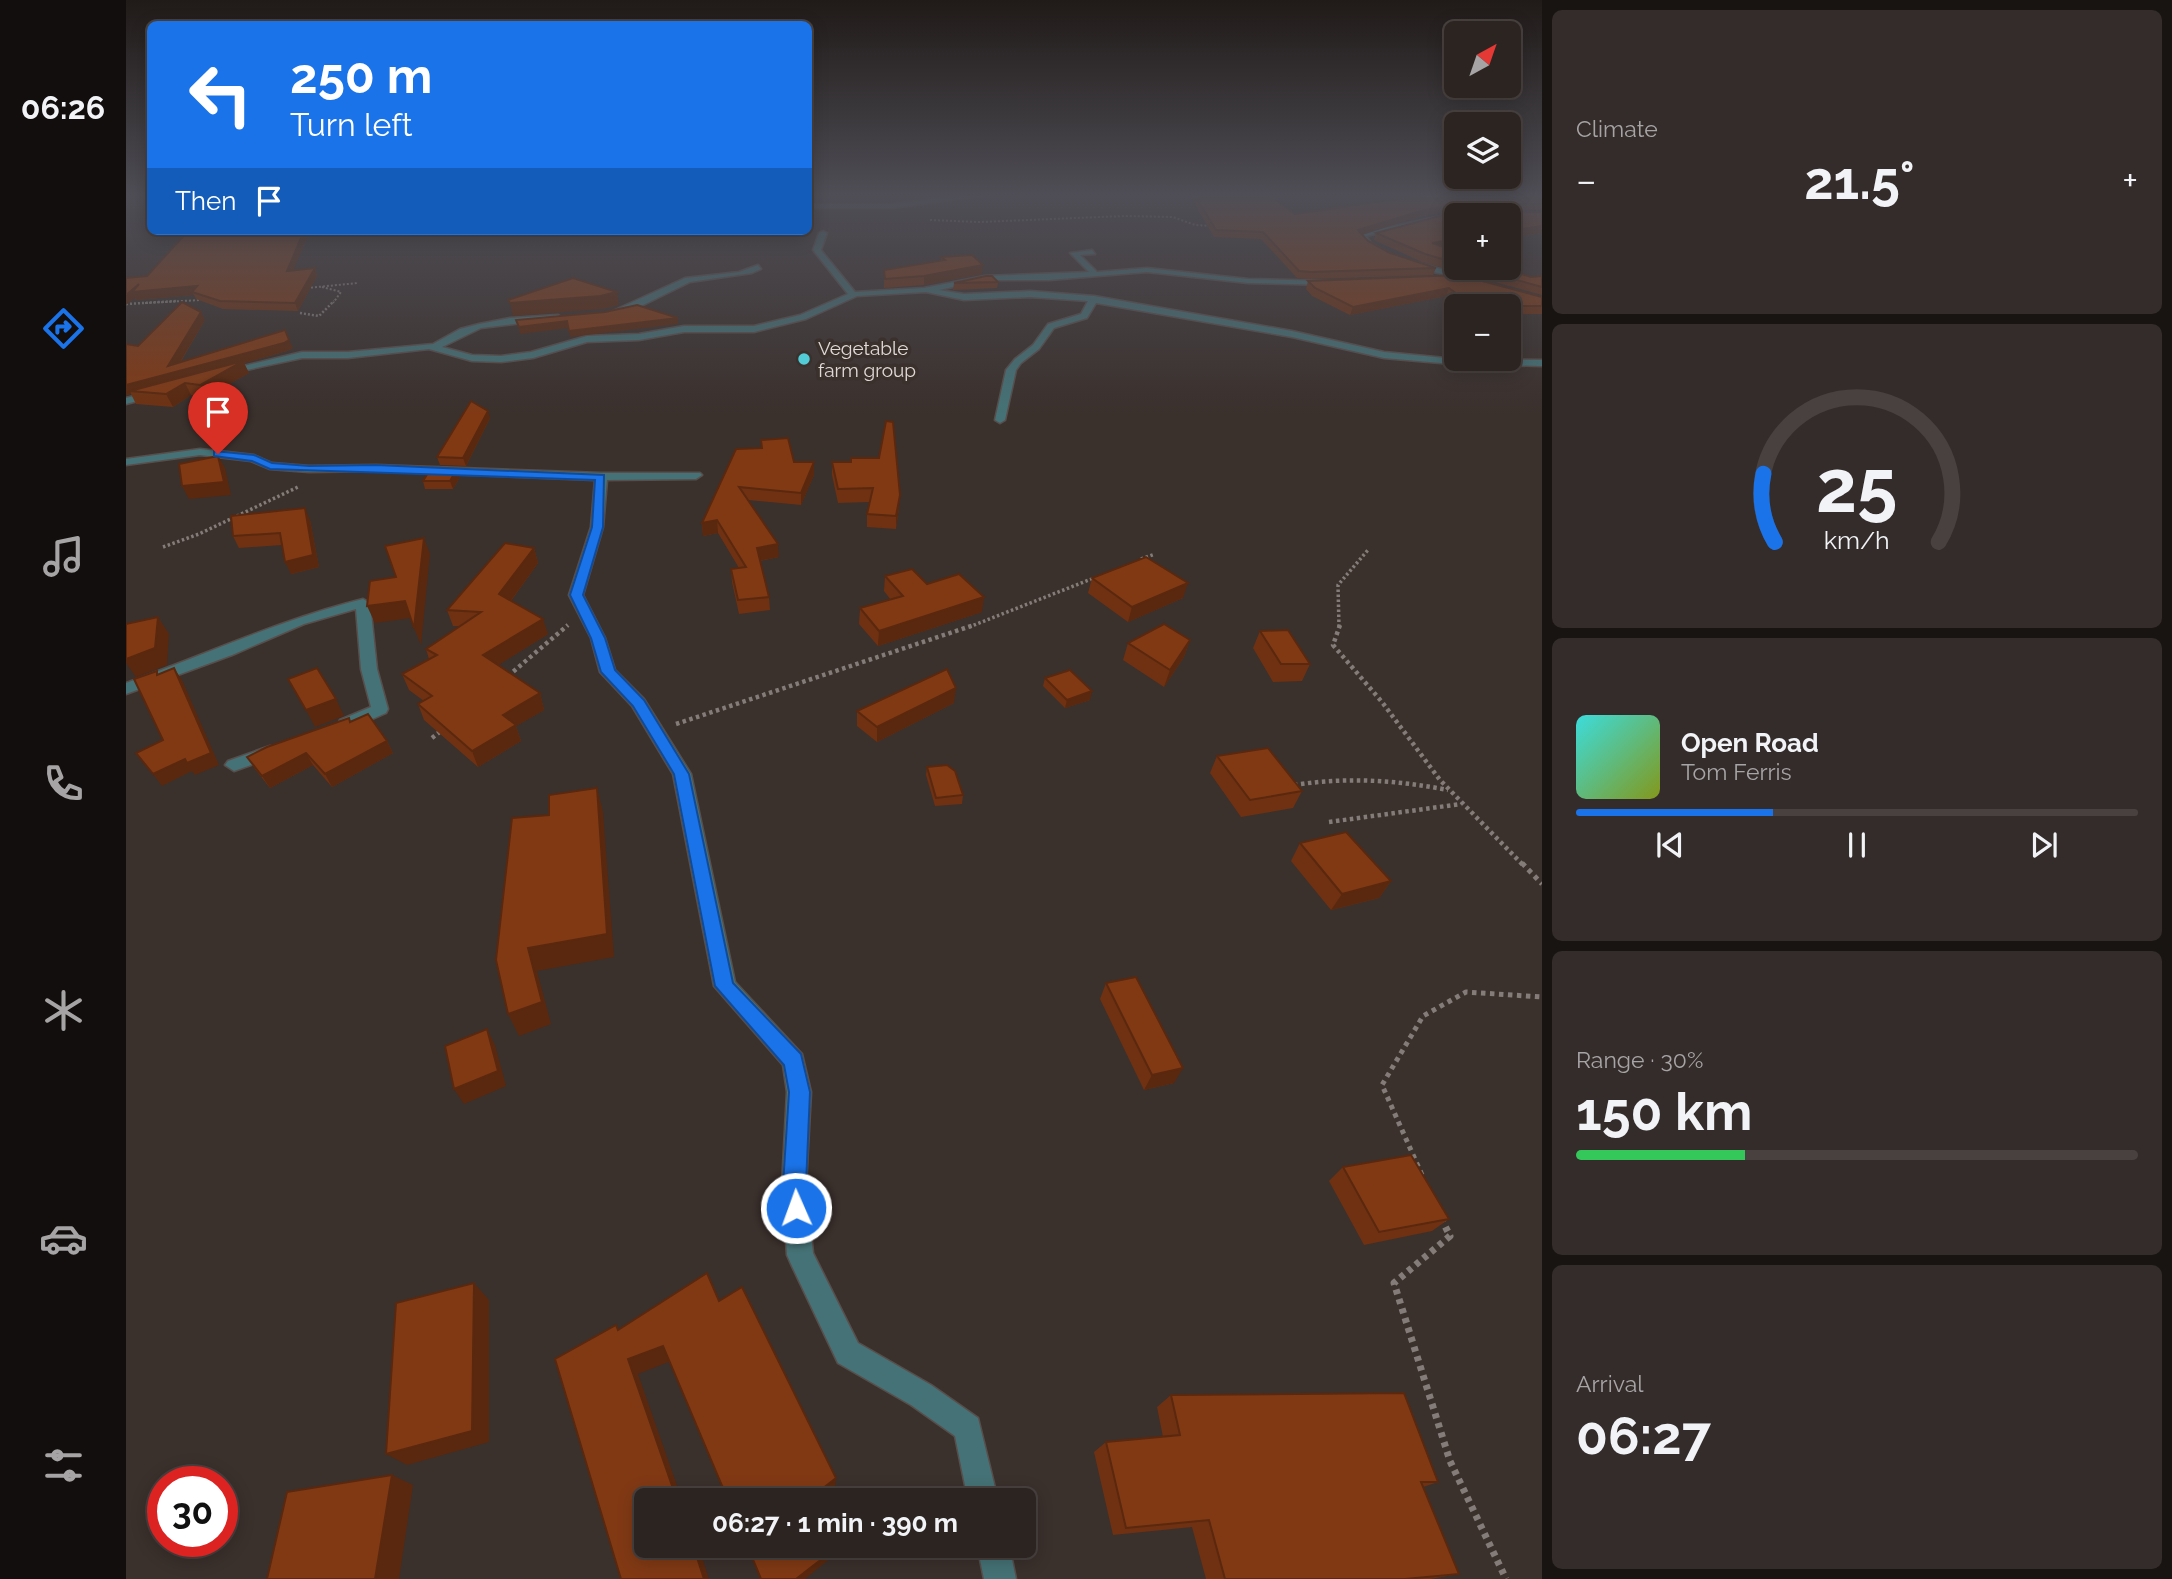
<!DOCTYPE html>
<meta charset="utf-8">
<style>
body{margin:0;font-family:Raleway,sans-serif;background:#342c2a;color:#f1f3f6;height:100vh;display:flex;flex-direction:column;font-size:26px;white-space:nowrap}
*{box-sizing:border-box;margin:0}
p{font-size:23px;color:#a6a4a5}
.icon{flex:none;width:38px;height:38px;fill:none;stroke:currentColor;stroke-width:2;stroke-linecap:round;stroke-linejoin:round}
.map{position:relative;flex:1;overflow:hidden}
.panel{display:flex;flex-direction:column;gap:10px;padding:10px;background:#181412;width:630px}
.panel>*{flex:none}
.banner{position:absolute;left:21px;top:21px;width:665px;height:214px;border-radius:10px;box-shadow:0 4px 18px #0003,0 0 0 2px #48413f;background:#1a73e8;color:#fff;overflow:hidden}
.needle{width:46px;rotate:40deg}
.fabs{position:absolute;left:1318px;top:21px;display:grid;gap:14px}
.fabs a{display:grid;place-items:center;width:77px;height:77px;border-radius:10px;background:#2c2421;box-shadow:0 4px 18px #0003,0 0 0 2px #48413f;font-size:35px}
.speed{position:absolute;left:21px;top:1466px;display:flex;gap:14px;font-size:35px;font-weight:700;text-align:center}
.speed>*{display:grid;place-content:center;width:91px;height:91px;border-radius:50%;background:#2c2421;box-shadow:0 4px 18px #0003,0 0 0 2px #48413f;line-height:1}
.speed .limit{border:10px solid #d22;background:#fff;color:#111}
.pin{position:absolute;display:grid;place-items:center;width:60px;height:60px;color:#fff;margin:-72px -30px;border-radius:50% 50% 50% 0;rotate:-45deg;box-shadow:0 0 7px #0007}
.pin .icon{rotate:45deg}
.me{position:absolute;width:77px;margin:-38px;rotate:358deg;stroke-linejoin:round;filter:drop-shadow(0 0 5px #0008)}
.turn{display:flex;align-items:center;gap:24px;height:147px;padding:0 28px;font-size:32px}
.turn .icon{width:91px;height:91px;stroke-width:2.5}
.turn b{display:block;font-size:49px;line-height:60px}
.then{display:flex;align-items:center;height:66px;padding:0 28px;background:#0003;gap:14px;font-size:26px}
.big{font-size:52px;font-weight:700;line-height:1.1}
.panel .tile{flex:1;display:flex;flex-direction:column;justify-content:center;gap:10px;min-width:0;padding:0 24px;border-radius:10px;background:#342c2a}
.panel .dial{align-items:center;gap:0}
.dial svg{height:182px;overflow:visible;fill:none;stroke:#48413f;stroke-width:7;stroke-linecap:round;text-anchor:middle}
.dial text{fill:#f1f3f6;stroke:none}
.song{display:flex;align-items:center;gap:21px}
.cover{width:84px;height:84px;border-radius:10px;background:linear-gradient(135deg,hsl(180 70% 55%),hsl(70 70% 35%))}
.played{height:7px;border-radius:4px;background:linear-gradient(90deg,#1a73e8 35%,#48413f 35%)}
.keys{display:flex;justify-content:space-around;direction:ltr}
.heat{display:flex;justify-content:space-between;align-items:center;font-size:38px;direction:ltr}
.charge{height:10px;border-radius:5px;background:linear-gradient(90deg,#34c759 30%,#48413f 0)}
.trip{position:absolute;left:508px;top:1488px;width:402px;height:70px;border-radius:10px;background:#2c2421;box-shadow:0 4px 18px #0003,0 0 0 2px #48413f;font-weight:700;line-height:70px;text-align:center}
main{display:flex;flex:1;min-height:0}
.tab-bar{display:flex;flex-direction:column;width:126px;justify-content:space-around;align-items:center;background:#120e0d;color:#a6a4a5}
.tab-bar .icon{width:49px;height:49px}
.tab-bar .active{color:#1a73e8}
.tab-bar b{font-size:32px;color:#f1f3f6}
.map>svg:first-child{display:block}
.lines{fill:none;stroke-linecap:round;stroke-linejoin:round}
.minor-casing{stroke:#584e4b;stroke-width:3}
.path-far5{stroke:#847c78;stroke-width:2;stroke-dasharray:2 2;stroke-linecap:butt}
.path-far4{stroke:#847c78;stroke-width:2.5;stroke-dasharray:2 2;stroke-linecap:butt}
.path-far3{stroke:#847c78;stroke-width:3.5;stroke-dasharray:2.5 2.5;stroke-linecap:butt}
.path-far2{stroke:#847c78;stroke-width:4.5;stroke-dasharray:3.5 3.5;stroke-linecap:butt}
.path-far1{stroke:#847c78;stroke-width:5;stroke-dasharray:4.5 4.5;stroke-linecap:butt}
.path{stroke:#847c78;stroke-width:7;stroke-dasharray:5 5;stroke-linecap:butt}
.minor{fill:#457276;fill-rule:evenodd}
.wall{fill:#6f3111}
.shaded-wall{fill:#5a280e}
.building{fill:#813914;stroke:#5a280e;stroke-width:2}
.route{fill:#1a73e8;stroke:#114b97;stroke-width:2}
.poi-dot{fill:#52ccd6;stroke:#3a302c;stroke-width:2.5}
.labels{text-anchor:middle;stroke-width:7;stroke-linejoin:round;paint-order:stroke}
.far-poi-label{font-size:19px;fill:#e0d9d6;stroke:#3a302c;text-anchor:start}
</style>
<main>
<nav class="tab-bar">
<b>06:26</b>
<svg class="icon active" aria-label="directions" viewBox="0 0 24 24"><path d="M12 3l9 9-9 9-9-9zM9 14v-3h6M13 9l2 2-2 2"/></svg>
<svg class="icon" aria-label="music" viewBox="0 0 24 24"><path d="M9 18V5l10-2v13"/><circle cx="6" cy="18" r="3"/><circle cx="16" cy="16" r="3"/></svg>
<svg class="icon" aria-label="phone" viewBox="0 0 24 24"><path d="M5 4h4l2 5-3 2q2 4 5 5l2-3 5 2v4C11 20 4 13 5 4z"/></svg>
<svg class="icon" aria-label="climate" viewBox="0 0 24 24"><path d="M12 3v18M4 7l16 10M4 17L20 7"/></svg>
<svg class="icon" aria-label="car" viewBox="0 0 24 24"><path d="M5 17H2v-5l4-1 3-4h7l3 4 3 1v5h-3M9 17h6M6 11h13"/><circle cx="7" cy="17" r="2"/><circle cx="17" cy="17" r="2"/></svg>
<svg class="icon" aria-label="filters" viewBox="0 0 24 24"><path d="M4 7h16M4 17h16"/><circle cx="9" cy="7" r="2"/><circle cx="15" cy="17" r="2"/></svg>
</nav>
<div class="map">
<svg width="1416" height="1579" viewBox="0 0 1416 1579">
<rect width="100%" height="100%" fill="#3a302c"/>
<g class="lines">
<g class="minor-casing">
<g id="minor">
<polygon points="848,194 869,194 766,208 682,208 682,204 766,204"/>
<polygon points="1330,213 1333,215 1240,236 1245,243 1255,249 1255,253 1239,247 1232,238 1234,233"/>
<polygon points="697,231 701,233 695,250 729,292 798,288 859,276 963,272 944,253 966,250 969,254 954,255 971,272 1021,268 1122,279 1204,281 1208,283 1204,285 1122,283 1021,272 923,280 859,280 813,290 838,294 904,291 968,296 1166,331 1258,352 1330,359 1416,360 1416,366 1326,364 1258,358 1166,337 970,303 961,318 928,328 913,349 895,363 890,370 879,420 874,423 869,420 880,370 889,359 907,345 922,324 955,314 962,301 904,297 838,300 800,292 731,296 680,319 628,332 558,332 513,340 461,342 407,358 375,362 346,361 303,349 222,358 176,358 97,375 92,372 176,352 222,352 307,344 334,329 353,324 384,318 432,315 436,318 355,328 316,347 346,355 375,356 405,352 461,336 513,334 558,326 628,326 674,315 722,294 687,250 693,233"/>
<polygon points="1289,262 1352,279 1353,281 1349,283 1286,266"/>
<polygon points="632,265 635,269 626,273 564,282 513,307 491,314 487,311 559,278 613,272"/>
<polygon points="30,390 34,391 34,395 0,404 0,398"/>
<polygon points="74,449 128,455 146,463 183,466 250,465 475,473 574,473 576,475 570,479 481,480 477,527 457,595 479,638 489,670 518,699 565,774 609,982 676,1054 685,1092 680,1185 687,1253 732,1343 805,1385 852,1418 872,1500 842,1500 829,1436 785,1405 712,1363 665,1264 661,1255 656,1185 661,1092 657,1065 588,986 547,774 506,706 474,672 465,638 443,595 465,527 469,480 250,471 183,472 144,469 125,461 74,455 0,465 0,459"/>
<path d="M237,599l7,4 7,66 11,40 -2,4 -34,15h-12l-2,-4 2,-4 31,-13 -10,-38 -5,-60 -52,15 -72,31 -106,39v-11c79,-28 156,-64 237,-84z"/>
<polygon points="144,746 150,748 152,752 150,756 108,771 99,765 102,761"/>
<polygon points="851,1545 883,1545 890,1579 858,1579"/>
</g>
</g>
<g class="path-far5">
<polyline points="804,220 853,222 999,216 1047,217 1069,225 1087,226"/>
<polyline points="196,287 215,292 207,303"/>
<polyline points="181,288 232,283"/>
<polyline points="19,303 75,300"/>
</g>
<g class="path-far4">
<polyline points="0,304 51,301"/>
<polyline points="174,313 193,316 208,301"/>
</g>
<g class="path-far3">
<polyline points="37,547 73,534 172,487"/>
<polyline points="1015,559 1029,554"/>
<polyline points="843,627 968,578"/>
<polyline points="1213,627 1212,585 1242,550"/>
</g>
<g class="path-far2">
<polyline points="1214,625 1207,645 1256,702 1314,780 1397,865"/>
<polyline points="382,676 442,625"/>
<polyline points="550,724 848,625"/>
<polyline points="306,738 316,730"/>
<path d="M1168,785c53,-8 102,-5 154,5"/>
<polyline points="1203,822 1335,804"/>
</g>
<g class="path-far1">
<polyline points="1396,863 1416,884"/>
<polyline points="1296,1175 1256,1085 1297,1016 1340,992 1416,997"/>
</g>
<polyline class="path" points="1315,1218 1324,1236 1268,1283 1324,1461 1380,1579"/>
<use href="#minor" class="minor"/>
</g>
<g class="wall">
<polygon points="1063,194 1142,194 1169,214 1297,196 1297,194 1416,194 1416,210 1330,210 1295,216 1237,234 1242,241 1264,253 1310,268 1307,275 1182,279 1171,278 1135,239 1088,237"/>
<polygon points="1333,211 1416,212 1416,233 1382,238 1382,215 1330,215 1330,246 1319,247 1330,251 1330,268 1378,268 1405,277 1416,276 1416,295 1296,262 1248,240 1250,233"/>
<polygon points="62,231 172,231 181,238 167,270 189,268 191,276 172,311 97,309 70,299 68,295 10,300 9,298 21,276"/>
<polygon points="815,257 856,274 798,285 758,288 758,270 815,261"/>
<polygon points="1334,275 1416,297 1416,314 1382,314 1382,306 1333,306 1320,296 1224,315 1186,296 1180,289 1182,281"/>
<polygon points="872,282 871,288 827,290 828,283"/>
<polygon points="79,320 54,363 167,348 161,351 118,363 123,373 80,397 65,395 47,407 10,404 5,394 0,395 12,346"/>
<polygon points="364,418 340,466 314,465 311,457"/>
<polygon points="635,440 668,462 688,462 688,475 675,505 622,500 653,557 634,561 643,597 644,610 613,614 606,582 605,569 613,568 592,533 577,536 576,523 635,448"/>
<polygon points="706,462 725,462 773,508 770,529 741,527 741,514 744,502 712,503 706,475"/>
<polygon points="334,477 327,489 299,489 297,481"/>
<polygon points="184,520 193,567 165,574 156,545 113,548 107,536"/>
<polygon points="408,548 412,563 385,601 422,634 372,665 414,693 418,710 390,726 395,741 352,767 298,720 292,704 298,701 283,690 276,674 303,659 300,649 334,626 327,626 321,610"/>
<polygon points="759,576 801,584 856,612 752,646 733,624 734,608 765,600 758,591"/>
<polygon points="966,578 1057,598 1002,622 962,593"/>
<polygon points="1134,631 1184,664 1176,681 1147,682 1127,648"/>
<polygon points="1064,640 1058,657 1038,687 997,660 1002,643"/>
<polygon points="919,678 964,700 939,708 917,686"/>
<polygon points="828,703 751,742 731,726 731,711"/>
<polygon points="224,722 261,741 267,753 206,787 187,765 144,788 129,769 121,757"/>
<polygon points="1091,756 1176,791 1167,808 1115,817 1084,773"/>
<polygon points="801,767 837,795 836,804 809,806 800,775"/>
<polygon points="1174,843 1265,881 1253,898 1205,910 1165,861"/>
<polygon points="980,983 1048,1083 1018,1090 974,999"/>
<polygon points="1217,1167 1323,1219 1306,1231 1238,1245 1203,1181"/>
<polygon points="1045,1395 1312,1482 1297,1487 1333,1574 1304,1579 1080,1579 1066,1527 987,1535 968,1452 980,1442 1037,1437 1031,1407"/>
</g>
<g class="shaded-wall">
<polygon points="1332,204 1330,210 1295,216 1230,237 1232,230 1298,210"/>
<polygon points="1416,226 1416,233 1382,238 1382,231"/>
<polygon points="178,231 181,238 164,278 161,271"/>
<polygon points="1330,239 1330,246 1303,250 1306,243"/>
<polygon points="857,265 856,274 798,285 798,276"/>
<polygon points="189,268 191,276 172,311 169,303"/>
<polygon points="13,284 71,286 66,292 68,295 10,300 9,298 0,305 0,295"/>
<polygon points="1323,288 1320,296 1224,315 1227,307"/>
<polygon points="491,292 493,305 477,309 387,316 384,303"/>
<polygon points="75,312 79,320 48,372 163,340 167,348 161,351 118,363 123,373 80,397 74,385 108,366 4,391 5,394 0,395 0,385 42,366"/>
<polygon points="552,318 552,324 444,337 443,331"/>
<polygon points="441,321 442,328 394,334 393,327"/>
<polygon points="59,383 65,395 47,407 40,394"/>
<polygon points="362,411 364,418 340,466 337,458"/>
<polygon points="92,456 99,468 105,495 63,499 56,486"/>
<polygon points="688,462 688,475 675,505 675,493"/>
<polygon points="331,469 334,477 327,489 324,481"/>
<polygon points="774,495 773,508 770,529 770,516"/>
<polygon points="179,508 184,520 193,567 165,574 159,562"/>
<polygon points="591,520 592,533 577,536 576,523"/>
<polygon points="298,538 304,554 295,645 288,628"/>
<polygon points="652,544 653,557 632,561 631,548"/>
<polygon points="408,548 412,563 378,610 373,594"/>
<polygon points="1062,583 1057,598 1002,622 1006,607"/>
<polygon points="858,597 856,612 752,646 753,631"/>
<polygon points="279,601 285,618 249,623 241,606"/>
<polygon points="32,617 43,634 41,665 10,677 0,663 0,659"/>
<polygon points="417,619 422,634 363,671 357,655"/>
<polygon points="1064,640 1058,657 1038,687 1044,670"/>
<polygon points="48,668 56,680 93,765 69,775 66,771 36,786 27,774 59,759"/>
<polygon points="830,688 828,703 751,742 751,727"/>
<polygon points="966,691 964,700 939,708 941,700"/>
<polygon points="414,693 418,710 390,726 395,741 352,767 346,751 377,715"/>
<polygon points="210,699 218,716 189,727 180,710"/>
<polygon points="261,741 267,753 206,787 199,774"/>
<polygon points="180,753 187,765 144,788 136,776"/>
<polygon points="471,788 477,812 488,957 411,971 425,1024 393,1036 382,1014 402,948"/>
<polygon points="1265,881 1253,898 1205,910 1216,894"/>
<polygon points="361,1029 369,1045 380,1086 338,1104 328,1089"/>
<polygon points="1057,1068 1048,1083 1018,1090 1026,1075"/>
<polygon points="348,1283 363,1300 363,1442 281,1465 260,1454"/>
<polygon points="537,1346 545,1361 512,1374 556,1500 551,1500 502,1359"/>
<polygon points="266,1475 287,1485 273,1579 249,1579"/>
<polygon points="710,1478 709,1488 694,1500 682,1500"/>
<polygon points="567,1545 572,1545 583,1579 578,1579"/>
<polygon points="706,1551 706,1557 679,1579 670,1579"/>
</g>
<g class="building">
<polygon points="1068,194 1142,194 1169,214 1306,194 1416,194 1416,204 1332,204 1298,210 1232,230 1242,241 1264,253 1310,268 1185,272 1173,271 1137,232 1090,230"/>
<polygon points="1333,211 1416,212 1416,226 1382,231 1382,215 1330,215 1330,239 1306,243 1330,251 1330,263 1299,254 1250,233"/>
<polygon points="62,231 178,231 161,271 189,268 169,303 94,301 66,292 71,286 6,292 13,284 0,295 0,278 21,276"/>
<polygon points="846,255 857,265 798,276 759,279 758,270 819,260 815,257"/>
<polygon points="1348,268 1378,268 1405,277 1416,276 1416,287"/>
<polygon points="1334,275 1416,297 1416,306 1347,306 1323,288 1227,307 1189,288 1182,281"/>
<polygon points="860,276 866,276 872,282 828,283"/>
<polygon points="447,278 491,292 474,296 384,303 382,300"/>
<polygon points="56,302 75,312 42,366 159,330 163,340 158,343 0,385 0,344 12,346"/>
<polygon points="511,305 552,318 443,331 441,321 393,327 390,320 479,312"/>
<polygon points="117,361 74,385 59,383 40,394 4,391"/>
<polygon points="345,401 362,411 337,458 311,457"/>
<polygon points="760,421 767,422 774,495 770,516 741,514 747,488 712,489 706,462 725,462 725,458 753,458"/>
<polygon points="662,438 668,462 688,462 675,493 613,487 652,544 631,548 643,597 612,600 605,569 620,567 591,520 576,523 610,449 636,448 635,440"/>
<polygon points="92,456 98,482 56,486 53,464"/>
<polygon points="305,468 331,469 324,481 297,481"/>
<polygon points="179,508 187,555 159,562 154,533 107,536 105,516"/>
<polygon points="298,538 288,628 279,601 241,606 244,581 270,577 259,546"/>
<polygon points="379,543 408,548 373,594 417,619 357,655 414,693 377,715 390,725 346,751 292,704 306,696 276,674 311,655 300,649 355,612 321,610"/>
<polygon points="1020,557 1062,583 1006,607 966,578"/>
<polygon points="786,569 801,584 833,574 858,597 753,631 734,608 777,596 759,576"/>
<polygon points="32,617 29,648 0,659 0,624"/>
<polygon points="1038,624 1064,640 1044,670 1002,643"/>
<polygon points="1162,630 1184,664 1155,664 1134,631"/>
<polygon points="48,668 85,753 61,763 59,759 27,774 10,753 37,740 8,679 31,671 31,675"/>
<polygon points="191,668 210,699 180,710 162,679"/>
<polygon points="821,669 830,688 751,727 731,711"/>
<polygon points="944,670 966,691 941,700 919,678"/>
<polygon points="242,714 261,741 199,774 180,753 136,776 121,757 141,747 223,718 224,722"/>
<polygon points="1142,748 1176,791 1124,800 1091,756"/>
<polygon points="821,765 829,771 837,795 810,798 801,767"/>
<polygon points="471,788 481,934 402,948 416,1002 382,1014 370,960 386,818 423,815 423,795"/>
<polygon points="1220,832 1265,881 1216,894 1174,843"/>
<polygon points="1010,977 1057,1068 1026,1075 980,983"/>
<polygon points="361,1029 372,1071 328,1089 319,1046"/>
<polygon points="1285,1155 1323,1219 1253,1232 1217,1167"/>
<polygon points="581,1273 593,1301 616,1287 710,1478 682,1500 602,1500 537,1346 502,1359 551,1500 520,1500 520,1545 567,1545 578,1579 495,1579 429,1359 490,1325 492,1330"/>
<polygon points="348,1283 346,1431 260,1454 270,1303"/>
<polygon points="1278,1393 1312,1482 1295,1482 1333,1574 1279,1579 1099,1579 1083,1520 1000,1528 980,1442 1054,1435 1045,1395"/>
<polygon points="266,1475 249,1579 141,1579 161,1492"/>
<polygon points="621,1545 704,1545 706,1551 670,1579 635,1579"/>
</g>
<linearGradient id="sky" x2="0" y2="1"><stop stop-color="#201a18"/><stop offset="0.47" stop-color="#4f4e56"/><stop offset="1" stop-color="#4f4e56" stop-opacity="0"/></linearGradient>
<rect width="1416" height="415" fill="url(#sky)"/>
<polygon class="route" points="88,451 128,455 146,463 183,466 250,465 478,475 477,527 457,595 479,638 489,670 518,700 563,774 607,983 675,1054 684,1092 680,1185 682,1208 678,1216 670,1220 662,1216 657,1185 663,1092 658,1065 589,986 548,774 507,706 475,672 465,638 444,595 466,527 469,480 144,469 126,461 88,456"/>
<circle class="poi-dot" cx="678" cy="359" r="7"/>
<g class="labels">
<g class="far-poi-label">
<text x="692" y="355">Vegetable<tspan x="692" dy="22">farm group</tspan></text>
</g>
</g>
</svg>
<div class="fabs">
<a><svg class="needle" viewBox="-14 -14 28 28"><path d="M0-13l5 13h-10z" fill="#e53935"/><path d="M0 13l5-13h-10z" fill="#a6a4a5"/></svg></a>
<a><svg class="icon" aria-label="layers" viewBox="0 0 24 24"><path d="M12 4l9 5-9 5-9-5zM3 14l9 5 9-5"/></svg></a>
<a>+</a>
<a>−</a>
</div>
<div class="speed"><div class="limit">30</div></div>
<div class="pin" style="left:92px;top:454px;background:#d93025"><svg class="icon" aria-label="arrive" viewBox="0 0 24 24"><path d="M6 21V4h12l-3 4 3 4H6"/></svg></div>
<svg class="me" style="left:670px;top:1208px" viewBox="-20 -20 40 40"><circle r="17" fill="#1a73e8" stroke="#fff" stroke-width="3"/><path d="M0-11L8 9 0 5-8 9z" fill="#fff"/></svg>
<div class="trip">06:27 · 1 min · 390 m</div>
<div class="banner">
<div class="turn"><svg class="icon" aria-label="left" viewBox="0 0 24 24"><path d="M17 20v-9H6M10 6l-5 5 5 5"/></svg><div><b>250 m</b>Turn left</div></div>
<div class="then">Then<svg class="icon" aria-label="arrive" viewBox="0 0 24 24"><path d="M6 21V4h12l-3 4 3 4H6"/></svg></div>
</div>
</div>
<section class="panel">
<div class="tile"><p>Climate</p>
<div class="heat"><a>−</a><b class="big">21.5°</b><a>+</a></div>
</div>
<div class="tile dial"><svg viewBox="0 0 100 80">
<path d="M14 69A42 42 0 1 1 86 69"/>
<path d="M14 69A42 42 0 0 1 9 39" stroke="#1a73e8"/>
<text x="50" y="56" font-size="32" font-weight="700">25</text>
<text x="50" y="72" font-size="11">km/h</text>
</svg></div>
<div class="tile">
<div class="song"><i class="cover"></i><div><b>Open Road</b><p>Tom Ferris</p></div></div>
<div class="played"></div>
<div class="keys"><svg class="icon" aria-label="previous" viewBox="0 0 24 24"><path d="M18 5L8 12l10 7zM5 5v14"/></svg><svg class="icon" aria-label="pause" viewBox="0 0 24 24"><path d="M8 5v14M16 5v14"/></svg><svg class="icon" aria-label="next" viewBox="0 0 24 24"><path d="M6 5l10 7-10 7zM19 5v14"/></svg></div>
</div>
<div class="tile"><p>Range · 30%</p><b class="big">150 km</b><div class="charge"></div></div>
<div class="tile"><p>Arrival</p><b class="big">06:27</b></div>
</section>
</main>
